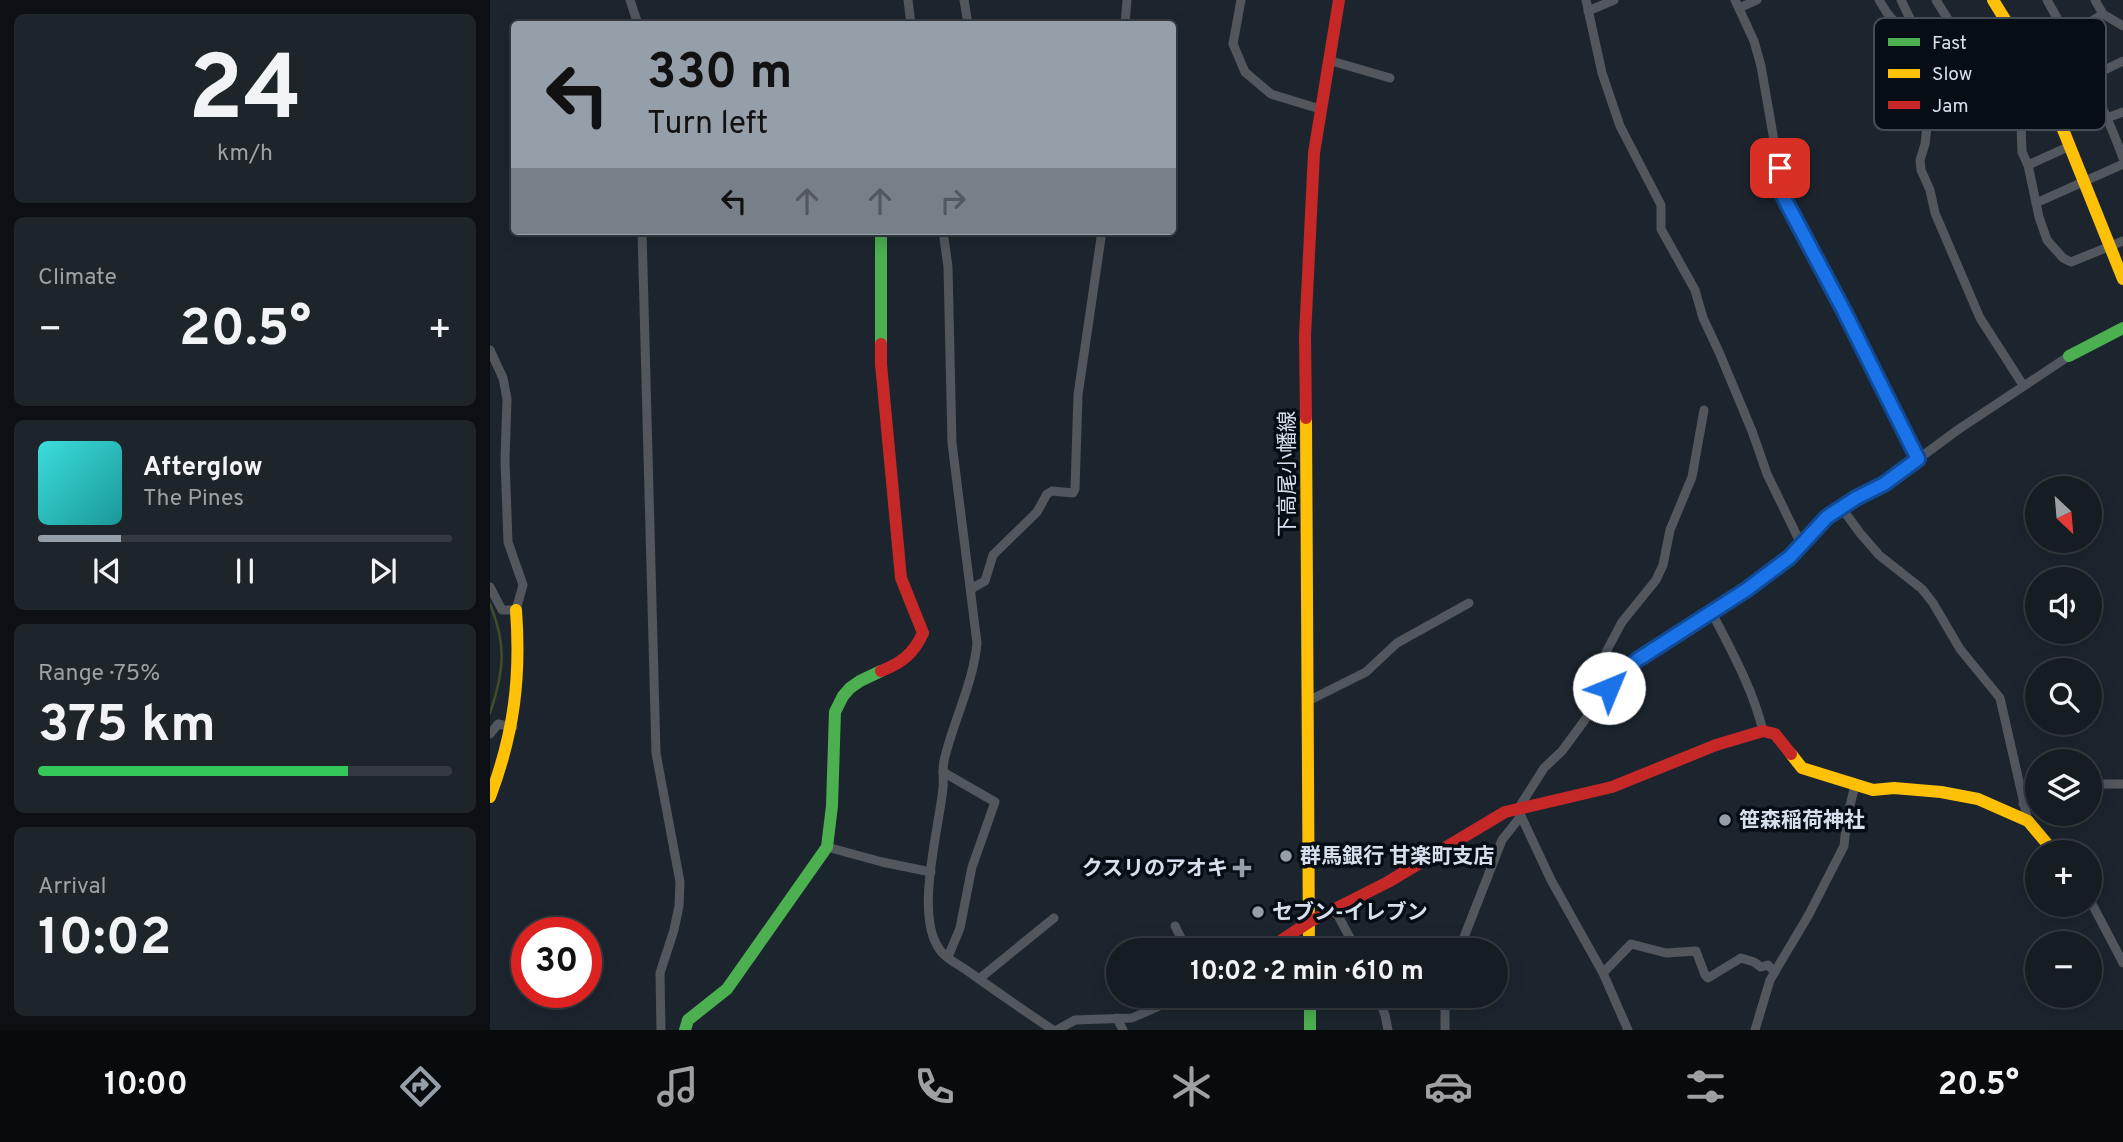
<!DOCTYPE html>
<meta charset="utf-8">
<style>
body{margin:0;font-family:Overpass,"Noto Sans JP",sans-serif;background:#1e252a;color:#f1f3f6;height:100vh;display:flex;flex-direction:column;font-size:26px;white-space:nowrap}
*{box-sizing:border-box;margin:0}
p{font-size:23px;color:#9da1a5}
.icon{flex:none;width:38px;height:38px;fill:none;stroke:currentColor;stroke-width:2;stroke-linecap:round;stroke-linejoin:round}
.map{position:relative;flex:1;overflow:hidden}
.side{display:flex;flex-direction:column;gap:14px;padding:14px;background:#0c0f13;width:490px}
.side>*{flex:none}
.top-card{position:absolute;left:21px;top:21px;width:665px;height:214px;border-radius:7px;box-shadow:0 4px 18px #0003,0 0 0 2px #343a40;background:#959faa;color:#111;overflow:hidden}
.needle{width:46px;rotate:154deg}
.controls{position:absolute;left:1535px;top:476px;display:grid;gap:14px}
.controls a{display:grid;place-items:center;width:77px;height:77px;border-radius:50%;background:#151c22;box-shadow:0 4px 18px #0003,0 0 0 2px #343a40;font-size:35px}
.speed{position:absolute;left:21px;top:917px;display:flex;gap:14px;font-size:35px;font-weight:700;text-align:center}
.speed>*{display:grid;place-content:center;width:91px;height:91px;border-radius:50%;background:#151c22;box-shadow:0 4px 18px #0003,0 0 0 2px #343a40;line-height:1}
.speed .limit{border:10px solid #d22;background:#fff;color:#111}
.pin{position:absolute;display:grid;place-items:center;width:60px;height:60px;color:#fff;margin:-30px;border-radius:14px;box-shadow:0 4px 10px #0006}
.me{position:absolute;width:77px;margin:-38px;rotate:45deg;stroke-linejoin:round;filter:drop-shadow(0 0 5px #0008)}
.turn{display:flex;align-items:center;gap:24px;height:147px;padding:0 21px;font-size:32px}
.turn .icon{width:91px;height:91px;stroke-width:2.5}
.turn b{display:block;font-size:49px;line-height:60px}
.lanes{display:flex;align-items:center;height:66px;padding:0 21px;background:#0003;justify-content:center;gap:35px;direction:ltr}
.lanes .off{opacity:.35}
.big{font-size:52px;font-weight:700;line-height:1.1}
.side .widget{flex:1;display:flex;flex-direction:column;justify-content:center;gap:10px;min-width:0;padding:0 24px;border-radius:10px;background:#1e252a}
.side .dial{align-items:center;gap:0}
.dial b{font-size:91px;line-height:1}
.song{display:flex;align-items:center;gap:21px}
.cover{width:84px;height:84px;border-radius:10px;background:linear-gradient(135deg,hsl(180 70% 55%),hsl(180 70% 35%))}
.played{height:7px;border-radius:4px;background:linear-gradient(90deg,#959faa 20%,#343a40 20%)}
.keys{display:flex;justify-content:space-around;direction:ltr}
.heat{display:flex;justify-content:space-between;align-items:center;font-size:38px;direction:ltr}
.charge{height:10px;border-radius:5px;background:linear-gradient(90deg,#34c759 75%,#343a40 0)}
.trip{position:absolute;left:616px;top:938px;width:402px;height:70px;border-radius:35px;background:#151c22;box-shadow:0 4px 18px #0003,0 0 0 2px #343a40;font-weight:700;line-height:70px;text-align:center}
.tabs{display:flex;height:112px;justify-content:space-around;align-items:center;background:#080b0e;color:#9da1a5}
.tabs .icon{width:49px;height:49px}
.tabs .on{color:#959faa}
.tabs b{font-size:32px;color:#f1f3f6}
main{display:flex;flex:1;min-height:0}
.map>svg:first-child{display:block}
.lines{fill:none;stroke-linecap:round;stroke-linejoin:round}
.stream{stroke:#3f4e28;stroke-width:2.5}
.street{stroke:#52575e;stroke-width:9}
.fast{stroke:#4caf50;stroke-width:12}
.slow{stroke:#ffc107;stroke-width:12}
.jam{stroke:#c62828;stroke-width:12}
.route-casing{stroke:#114b97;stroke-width:18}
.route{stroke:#1a73e8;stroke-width:12}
.poi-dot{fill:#959faa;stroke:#060d15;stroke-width:2.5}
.labels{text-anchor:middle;stroke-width:7;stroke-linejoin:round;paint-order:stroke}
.street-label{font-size:21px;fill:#d6e0ed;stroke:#060d15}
.poi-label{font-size:21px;font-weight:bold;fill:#d6e0ed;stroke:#060d15;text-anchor:start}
.key{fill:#060d15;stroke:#444c56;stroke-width:2}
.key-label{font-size:19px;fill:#d6e0ed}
</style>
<main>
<section class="side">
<div class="widget dial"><b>24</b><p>km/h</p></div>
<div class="widget"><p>Climate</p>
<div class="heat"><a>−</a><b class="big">20.5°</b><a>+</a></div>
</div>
<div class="widget">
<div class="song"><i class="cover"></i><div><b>Afterglow</b><p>The Pines</p></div></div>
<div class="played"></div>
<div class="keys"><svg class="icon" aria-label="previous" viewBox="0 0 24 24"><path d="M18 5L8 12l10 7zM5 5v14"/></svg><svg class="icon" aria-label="pause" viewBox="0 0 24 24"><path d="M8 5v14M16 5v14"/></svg><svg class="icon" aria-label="next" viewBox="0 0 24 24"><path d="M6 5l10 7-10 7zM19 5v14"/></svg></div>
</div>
<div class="widget"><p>Range · 75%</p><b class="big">375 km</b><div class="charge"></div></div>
<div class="widget"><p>Arrival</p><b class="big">10:02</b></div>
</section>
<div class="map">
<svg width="1633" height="1030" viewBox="0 0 1633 1030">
<rect width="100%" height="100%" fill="#1c252e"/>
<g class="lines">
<path class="stream" d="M0,604c17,41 14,68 0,109"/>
<g class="street">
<polyline points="140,0 148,24"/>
<polyline points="418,0 421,24"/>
<polyline points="474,0 478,24"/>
<polyline points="751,0 743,44 755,72 781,94 830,109"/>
<polyline points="1096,0 1112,73 1130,126 1171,205 1171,229 1205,290 1213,318 1229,352 1262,431 1277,474 1311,544"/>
<polyline points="1245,0 1264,41 1271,66 1294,198 1354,311 1428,459"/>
<polyline points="1389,0 1397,13 1410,28 1424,52 1436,88 1439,110 1435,144 1430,160 1431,170 1440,190 1445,213 1490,318 1533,385"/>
<polyline points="1411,0 1429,37 1430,42 1424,52"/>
<polyline points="1446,0 1492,74 1524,108 1531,124 1532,152 1538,165 1549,217 1557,240 1573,258 1581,262 1633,241"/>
<path d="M1557,0c29,51 56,103 76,158"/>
<polyline points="1605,0 1613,14 1633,26"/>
<polyline points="1249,8 1267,0"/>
<polyline points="1098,11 1124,0"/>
<polyline points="635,24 637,0"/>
<polyline points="838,60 900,78"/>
<polyline points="1598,78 1633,61"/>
<polyline points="1497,80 1577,36 1613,14"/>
<polyline points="1617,118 1633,112"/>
<polyline points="1538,165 1580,146"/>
<polyline points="1546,203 1633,164"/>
<polyline points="152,231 166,753 190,882 189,906 184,930 170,973 171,1030"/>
<path d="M453,231l5,36 4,176 25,200c-4,42 -24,78 -33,118 -2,9 0,18 -1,27 -4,41 -29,128 -3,162 5,8 17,14 25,19 29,21 58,41 88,61"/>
<polyline points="0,350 13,378 17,399 15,460 18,542 33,585 26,610 12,610 0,587"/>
<polyline points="1351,507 1370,533 1389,555 1432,589 1443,603 1470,649 1510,698 1538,821"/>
<polyline points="481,589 495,581 503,555 547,512 557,494 562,491 583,493 585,489 588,395 612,231"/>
<path d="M1221,611c20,39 42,78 52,120"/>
<polyline points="1119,688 1114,672 1116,652 1132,622 1166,580 1173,565 1180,530 1202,477 1214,410"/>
<polyline points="818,701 876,672 907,643 979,603"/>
<polyline points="0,734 8,724 23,727"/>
<polyline points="453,772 505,802 482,867 470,928 458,957"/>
<polyline points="1600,784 1633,784"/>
<polyline points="1533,804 1547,795"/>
<polyline points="337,847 392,862 441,872"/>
<polyline points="1600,900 1633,963"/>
<polyline points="844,908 859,936 869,950"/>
<polyline points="685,926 697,950"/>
<polyline points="969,950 1012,840 1031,816"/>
<polyline points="1113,973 1141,944 1176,953 1206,951 1215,975 1218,978 1251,958 1264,962 1271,967 1278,965 1285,972"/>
<polyline points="489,979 564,918"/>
<polyline points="888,996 895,1015 898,1030"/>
<polyline points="627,1018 633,1030"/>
<polyline points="567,1030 585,1020 642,1018 692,996"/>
<polyline points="955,1030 955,996"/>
<polyline points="1138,1030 1113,973 1061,880 1031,816 1028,809 1054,768 1072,751 1122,683 1147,660 1256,590 1300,557 1337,517 1366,498 1394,484 1469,429 1579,356"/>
<polyline points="1265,1030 1280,980 1318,916 1354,846 1357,818 1365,785"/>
</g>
<g class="fast">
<polyline points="391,231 391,344"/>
<polyline points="1579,356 1633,328"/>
<polyline points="820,996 820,1030"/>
<polyline points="195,1030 198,1020 237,989 337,847 342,806 345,712 353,696 360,688 370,681 391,671"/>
</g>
<g class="slow">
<polyline points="1503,0 1535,52 1566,112 1633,279"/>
<polyline points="816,418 819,950"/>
<polyline points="1301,754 1312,768 1383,790 1404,788 1451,792 1488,799 1538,821 1564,852"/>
<path d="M0,797c24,-64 31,-119 26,-187"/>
</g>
<g class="jam">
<path d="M391,344v20l20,214 22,55c-9,20 -21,30 -42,38"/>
<polyline points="816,418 815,336 824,153 849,0"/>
<polyline points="777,950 819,922 898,882 1015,812 1122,787 1226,745 1273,731 1285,734 1301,754"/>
</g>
</g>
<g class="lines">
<g class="route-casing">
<polyline id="route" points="1119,688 1147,660 1256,590 1300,557 1337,517 1366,498 1394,484 1428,459 1354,311 1294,198 1290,168"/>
</g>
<use href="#route" class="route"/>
</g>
<g class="poi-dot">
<circle cx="1235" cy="820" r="7"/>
<circle cx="796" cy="856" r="7"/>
<path d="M748.5 857.5h7v7h7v7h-7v7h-7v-7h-7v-7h7z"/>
<circle cx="768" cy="912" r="7"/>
</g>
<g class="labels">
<g class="street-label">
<text transform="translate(797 474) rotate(-90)" y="7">下高尾小幡線</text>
</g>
<g class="poi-label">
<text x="1249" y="827">笹森稲荷神社</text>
<text x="810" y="863">群馬銀行 甘楽町支店</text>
<text x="738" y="875" text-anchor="end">クスリのアオキ</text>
<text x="782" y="919">セブン-イレブン</text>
</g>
</g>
<rect x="1384" y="18" width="232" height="112" rx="10" class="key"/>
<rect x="1398" y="38" width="32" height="8" fill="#4caf50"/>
<rect x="1398" y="69" width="32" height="9" fill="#ffc107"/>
<rect x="1398" y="101" width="32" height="8" fill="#c62828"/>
<g class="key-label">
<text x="1442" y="49">Fast</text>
<text x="1442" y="80">Slow</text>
<text x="1442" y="112">Jam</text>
</g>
</svg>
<div class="controls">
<a><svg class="needle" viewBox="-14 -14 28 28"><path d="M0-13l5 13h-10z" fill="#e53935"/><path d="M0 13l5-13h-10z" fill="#9da1a5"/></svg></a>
<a><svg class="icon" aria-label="sound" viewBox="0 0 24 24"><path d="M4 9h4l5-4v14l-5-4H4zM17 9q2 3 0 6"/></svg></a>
<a><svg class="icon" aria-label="search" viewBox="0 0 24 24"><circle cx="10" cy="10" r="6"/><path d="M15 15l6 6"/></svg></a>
<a><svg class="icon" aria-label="layers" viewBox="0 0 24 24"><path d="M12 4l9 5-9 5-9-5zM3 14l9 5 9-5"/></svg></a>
<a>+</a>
<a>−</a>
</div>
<div class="speed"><div class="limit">30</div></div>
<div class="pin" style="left:1290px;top:168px;background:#d93025"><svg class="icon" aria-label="arrive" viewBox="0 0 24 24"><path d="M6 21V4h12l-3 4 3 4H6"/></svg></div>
<svg class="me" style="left:1119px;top:688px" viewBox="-20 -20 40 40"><circle r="19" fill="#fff"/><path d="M0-13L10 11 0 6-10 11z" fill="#1a73e8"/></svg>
<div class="trip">10:02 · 2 min · 610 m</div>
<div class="top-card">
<div class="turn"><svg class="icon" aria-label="left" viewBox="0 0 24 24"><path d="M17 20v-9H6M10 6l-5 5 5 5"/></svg><div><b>330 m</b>Turn left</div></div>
<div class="lanes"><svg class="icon" aria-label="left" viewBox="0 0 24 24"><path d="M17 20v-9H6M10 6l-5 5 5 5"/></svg><svg class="icon off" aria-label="ahead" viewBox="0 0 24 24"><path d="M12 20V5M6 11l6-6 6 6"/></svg><svg class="icon off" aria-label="ahead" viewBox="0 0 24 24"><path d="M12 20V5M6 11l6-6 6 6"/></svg><svg class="icon off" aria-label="right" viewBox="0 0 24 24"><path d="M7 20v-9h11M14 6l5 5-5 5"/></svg></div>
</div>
</div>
</main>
<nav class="tabs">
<b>10:00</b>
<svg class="icon on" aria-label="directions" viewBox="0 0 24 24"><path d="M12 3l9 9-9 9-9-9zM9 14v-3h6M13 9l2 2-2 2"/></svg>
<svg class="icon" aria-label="music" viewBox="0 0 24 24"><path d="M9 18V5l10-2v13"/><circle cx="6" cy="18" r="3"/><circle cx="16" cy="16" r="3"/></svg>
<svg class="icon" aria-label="phone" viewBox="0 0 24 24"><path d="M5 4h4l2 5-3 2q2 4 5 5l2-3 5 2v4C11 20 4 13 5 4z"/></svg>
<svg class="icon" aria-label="climate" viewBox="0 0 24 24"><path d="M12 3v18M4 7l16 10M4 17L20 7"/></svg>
<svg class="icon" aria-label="car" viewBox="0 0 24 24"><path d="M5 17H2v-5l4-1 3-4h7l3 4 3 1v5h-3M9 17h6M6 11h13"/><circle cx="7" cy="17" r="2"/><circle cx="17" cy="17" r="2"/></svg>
<svg class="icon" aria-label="filters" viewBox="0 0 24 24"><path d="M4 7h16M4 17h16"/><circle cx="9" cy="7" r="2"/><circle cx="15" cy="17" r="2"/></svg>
<b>20.5°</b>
</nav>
